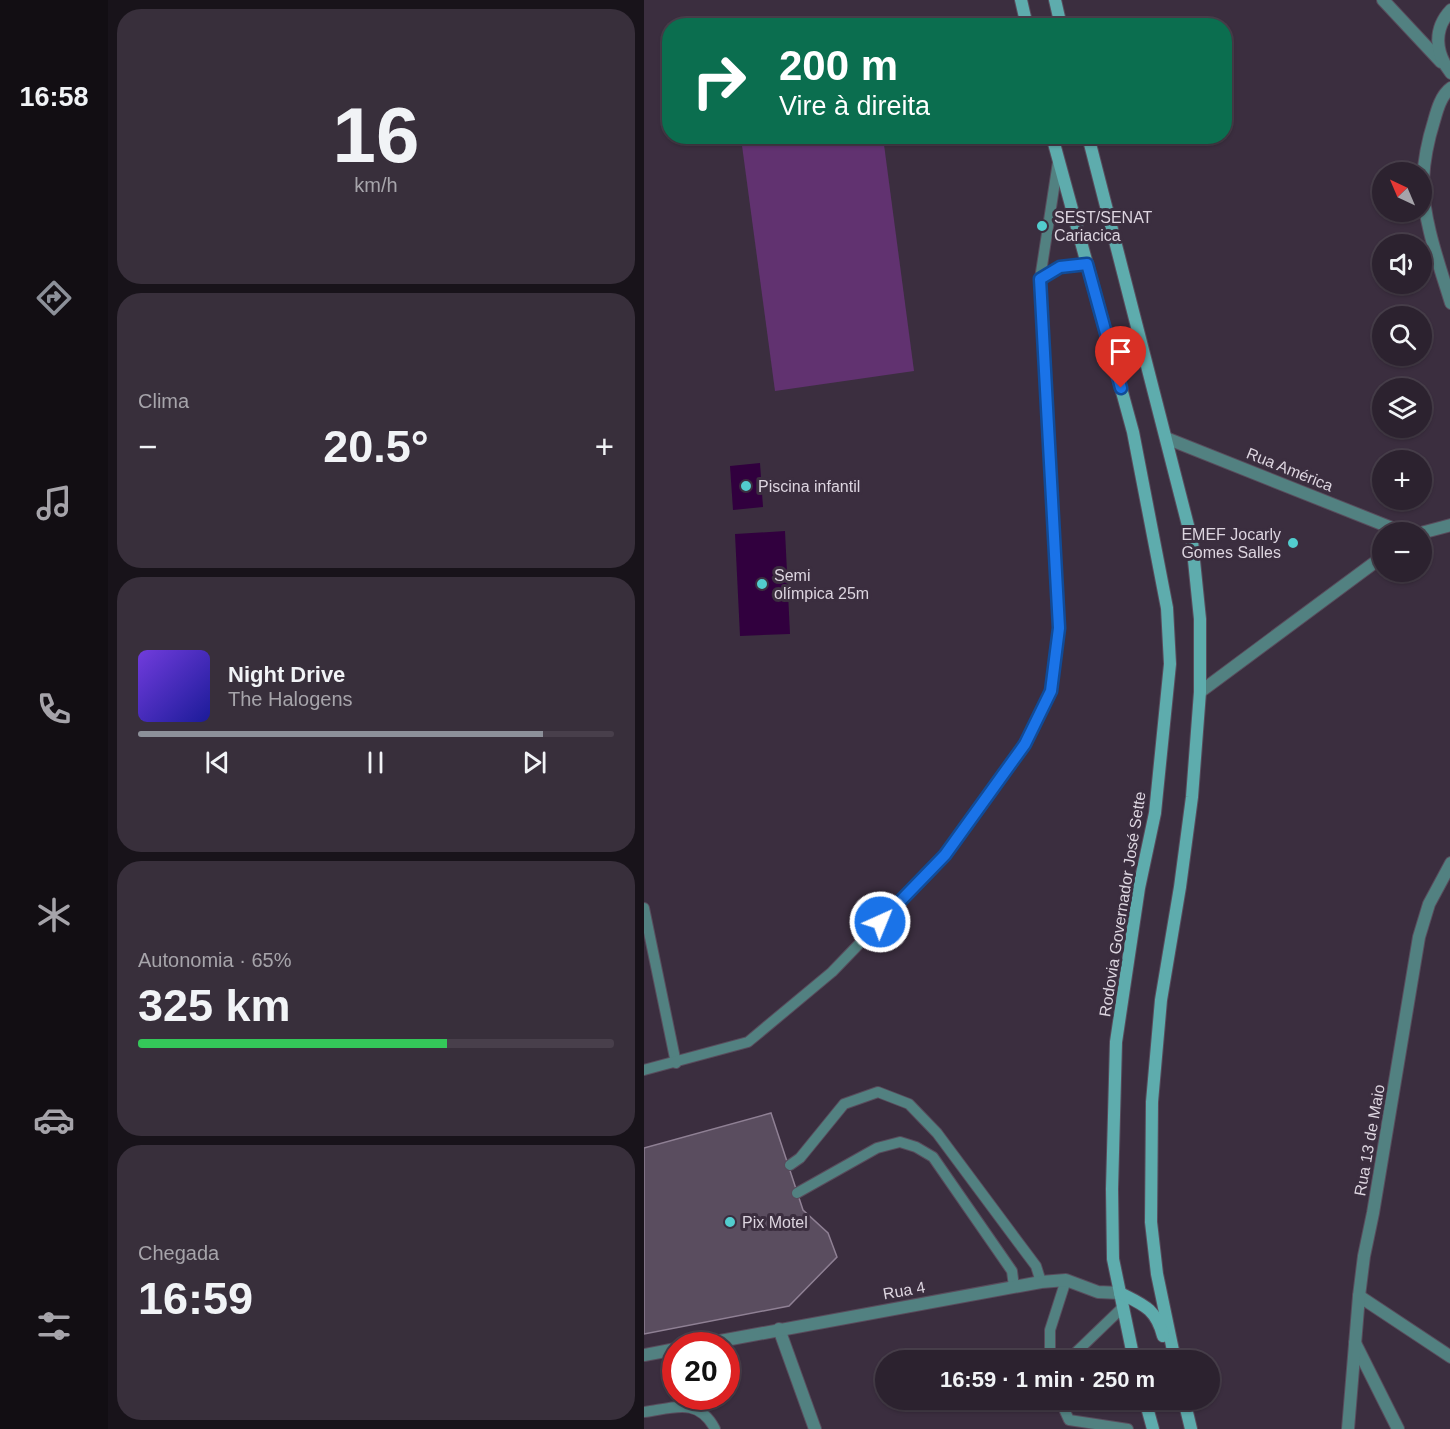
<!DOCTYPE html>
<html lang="pt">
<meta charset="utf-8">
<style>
body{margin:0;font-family:Arial,sans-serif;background:#382f3b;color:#f1f3f6;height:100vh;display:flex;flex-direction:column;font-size:22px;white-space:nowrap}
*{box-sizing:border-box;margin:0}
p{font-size:20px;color:#a6a4aa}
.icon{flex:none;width:33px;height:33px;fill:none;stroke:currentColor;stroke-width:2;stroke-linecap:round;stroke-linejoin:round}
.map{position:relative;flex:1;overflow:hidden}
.side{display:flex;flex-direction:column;gap:9px;padding:9px;background:#18131a;width:536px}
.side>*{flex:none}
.guide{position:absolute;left:18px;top:18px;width:570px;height:126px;border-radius:24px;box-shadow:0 2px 4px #0004,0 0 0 2px #483f4b;background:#0b6e4f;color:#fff;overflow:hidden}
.needle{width:39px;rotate:316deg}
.tools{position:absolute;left:728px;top:162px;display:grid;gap:12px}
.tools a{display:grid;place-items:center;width:60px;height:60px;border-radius:50%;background:#2c222f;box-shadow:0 2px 4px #0004,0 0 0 2px #483f4b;font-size:30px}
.speed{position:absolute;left:18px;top:1332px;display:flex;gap:12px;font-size:30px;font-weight:700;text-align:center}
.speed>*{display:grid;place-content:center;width:78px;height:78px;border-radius:50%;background:#2c222f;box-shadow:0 2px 4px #0004,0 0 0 2px #483f4b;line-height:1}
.speed .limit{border:9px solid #d22;background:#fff;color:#111}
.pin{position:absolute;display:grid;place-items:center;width:51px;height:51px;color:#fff;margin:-62px -26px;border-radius:50% 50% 50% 0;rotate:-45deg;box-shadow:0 0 6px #0007}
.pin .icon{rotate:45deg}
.me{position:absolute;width:66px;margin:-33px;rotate:44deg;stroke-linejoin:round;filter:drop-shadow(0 0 4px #0008)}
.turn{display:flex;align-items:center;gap:21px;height:126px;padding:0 18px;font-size:27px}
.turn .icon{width:78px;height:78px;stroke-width:2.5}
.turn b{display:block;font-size:42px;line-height:51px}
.big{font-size:45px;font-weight:800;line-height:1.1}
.side .widget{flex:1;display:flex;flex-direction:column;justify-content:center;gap:9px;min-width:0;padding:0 21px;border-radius:24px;background:#382f3b}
.side .dial{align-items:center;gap:0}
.dial b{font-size:78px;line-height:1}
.song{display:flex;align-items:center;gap:18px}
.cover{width:72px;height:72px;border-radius:9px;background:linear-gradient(135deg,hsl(260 70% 55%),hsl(240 70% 35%))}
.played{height:6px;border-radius:3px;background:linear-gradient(90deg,#8c9099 85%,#483f4b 85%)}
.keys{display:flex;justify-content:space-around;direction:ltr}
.heat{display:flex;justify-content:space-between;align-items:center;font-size:33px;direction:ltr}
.charge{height:9px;border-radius:4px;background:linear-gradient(90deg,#34c759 65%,#483f4b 0)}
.trip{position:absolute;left:231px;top:1350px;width:345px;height:60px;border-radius:30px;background:#2c222f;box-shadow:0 2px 4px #0004,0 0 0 2px #483f4b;font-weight:800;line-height:60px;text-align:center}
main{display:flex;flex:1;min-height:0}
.tab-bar{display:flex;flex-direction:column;width:108px;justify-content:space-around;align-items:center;background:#120e13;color:#a6a4aa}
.tab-bar .icon{width:42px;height:42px}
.tab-bar .active{color:#8c9099}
.tab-bar b{font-size:27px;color:#f1f3f6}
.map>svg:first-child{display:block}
.green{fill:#613270}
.water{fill:#31003e}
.building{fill:#5a4d5f;stroke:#8f8094;stroke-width:1.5}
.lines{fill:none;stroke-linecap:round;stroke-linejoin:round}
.service-casing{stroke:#584c5c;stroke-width:12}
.minor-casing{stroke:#584c5c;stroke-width:14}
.secondary-casing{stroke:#584c5c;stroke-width:14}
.service{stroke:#528181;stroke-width:10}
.minor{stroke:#528181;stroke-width:12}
.secondary{stroke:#5eacad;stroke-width:12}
.route-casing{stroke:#114b97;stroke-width:15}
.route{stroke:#1a73e8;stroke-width:10}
.poi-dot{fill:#52cdce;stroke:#3b2e3f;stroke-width:2}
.labels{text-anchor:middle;stroke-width:6;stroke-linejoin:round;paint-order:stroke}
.poi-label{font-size:16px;fill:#ddd5e0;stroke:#3b2e3f;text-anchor:start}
.street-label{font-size:16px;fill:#ddd5e0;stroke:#3b2e3f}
</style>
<main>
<nav class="tab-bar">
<b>16:58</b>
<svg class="icon active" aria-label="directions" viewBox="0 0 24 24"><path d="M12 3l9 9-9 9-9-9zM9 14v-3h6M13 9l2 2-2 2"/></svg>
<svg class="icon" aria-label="music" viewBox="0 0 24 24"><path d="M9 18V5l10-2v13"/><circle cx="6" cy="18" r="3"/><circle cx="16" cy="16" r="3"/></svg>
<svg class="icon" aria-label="phone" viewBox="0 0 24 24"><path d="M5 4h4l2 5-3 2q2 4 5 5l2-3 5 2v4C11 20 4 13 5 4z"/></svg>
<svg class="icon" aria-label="climate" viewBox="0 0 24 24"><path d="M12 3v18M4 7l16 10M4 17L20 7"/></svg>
<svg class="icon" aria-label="car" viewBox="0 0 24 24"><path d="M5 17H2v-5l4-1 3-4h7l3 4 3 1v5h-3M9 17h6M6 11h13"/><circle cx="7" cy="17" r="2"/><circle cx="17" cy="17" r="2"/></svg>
<svg class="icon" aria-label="filters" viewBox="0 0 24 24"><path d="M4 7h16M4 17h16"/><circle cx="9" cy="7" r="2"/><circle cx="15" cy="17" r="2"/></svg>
</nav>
<section class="side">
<div class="widget dial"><b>16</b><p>km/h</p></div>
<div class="widget"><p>Clima</p>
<div class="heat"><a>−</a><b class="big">20.5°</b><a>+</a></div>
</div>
<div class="widget">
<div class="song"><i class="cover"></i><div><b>Night Drive</b><p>The Halogens</p></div></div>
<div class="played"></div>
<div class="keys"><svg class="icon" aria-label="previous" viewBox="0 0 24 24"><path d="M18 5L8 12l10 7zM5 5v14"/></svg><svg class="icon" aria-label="pause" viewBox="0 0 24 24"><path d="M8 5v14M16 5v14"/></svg><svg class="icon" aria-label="next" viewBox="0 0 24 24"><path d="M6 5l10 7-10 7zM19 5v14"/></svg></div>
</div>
<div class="widget"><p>Autonomia · 65%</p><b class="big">325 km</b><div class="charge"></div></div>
<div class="widget"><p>Chegada</p><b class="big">16:59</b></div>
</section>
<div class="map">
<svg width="807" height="1429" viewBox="0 0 807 1429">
<rect width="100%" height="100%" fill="#3b2e3f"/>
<polygon class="green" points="109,137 239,137 270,371 131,391 97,138"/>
<g class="water">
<polygon points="116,463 119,507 89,510 86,466"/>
<polygon points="141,531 146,634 96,636 91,534"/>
</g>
<polygon class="building" points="127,1113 159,1210 184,1233 193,1257 145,1306 0,1334 0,1148"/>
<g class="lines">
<g class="service-casing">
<g id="service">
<polyline points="396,279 416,267 443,264"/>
<polyline points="0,908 32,1063"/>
<polyline points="0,1070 104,1042 188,972 301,855 381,744 407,691 415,628 396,279 414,162"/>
<polyline points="146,1165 156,1158 200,1104 234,1092 265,1104 293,1133 374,1242 392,1266 397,1282"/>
<polyline points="153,1193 233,1148 256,1142 272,1147 289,1157 368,1271 370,1287"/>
<polyline points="406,1360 406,1330 422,1280"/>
<polyline points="424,1360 479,1307"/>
<polyline points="416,1400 425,1420 484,1429"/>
<path d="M0,1412c30,-4 54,-15 71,17"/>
</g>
</g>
<g class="minor-casing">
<g id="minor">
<polyline points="739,0 797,62"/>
<path d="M807,10c-18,19 -16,43 0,63"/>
<path d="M807,88c-10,7 -14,22 -17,33 -6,19 -10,39 -11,59 -1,38 17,87 28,123"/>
<polyline points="522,438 758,532"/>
<polyline points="777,533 807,525"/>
<polyline points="556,692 738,557"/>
<polyline points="715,1296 807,1357"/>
<polyline points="135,1329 171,1429"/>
<polyline points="711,1343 754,1429"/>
<polyline points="49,1346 397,1282 422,1280 454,1292 476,1293"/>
<polyline points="0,1355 32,1349"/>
<polyline points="704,1429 715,1296 720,1256 729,1213 775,937 785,904 807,863"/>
</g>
</g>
<g class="secondary-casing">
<g id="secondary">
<polyline points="377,0 383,26"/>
<polyline points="411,0 417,26"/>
<polyline points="408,136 489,432 523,608 526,664 511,813 495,888 472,1042 468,1189 469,1259 490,1360"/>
<polyline points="444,136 548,541 556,619 556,692 548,797 536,887 517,1000 508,1102 507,1222 513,1274 531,1360"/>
<path d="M476,1293c24,12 36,16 43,43"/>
<polyline points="501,1400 509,1429"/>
<polyline points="540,1400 547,1429"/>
</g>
</g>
<use href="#service" class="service"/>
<use href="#minor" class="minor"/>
<use href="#secondary" class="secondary"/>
</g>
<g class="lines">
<g class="route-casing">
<polyline id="route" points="236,922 301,855 381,744 407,691 415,628 396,279 416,267 443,264 477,388"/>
</g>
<use href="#route" class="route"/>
</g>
<g class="poi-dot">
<circle cx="398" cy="226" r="6"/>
<circle cx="102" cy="486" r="6"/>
<circle cx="649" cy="543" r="6"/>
<circle cx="118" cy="584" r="6"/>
<circle cx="86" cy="1222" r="6"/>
</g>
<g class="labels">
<g class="poi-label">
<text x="410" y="223">SEST/SENAT<tspan x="410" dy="18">Cariacica</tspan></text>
<text x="114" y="492">Piscina infantil</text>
<text x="637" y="540" text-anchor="end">EMEF Jocarly<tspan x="637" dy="18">Gomes Salles</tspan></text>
<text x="130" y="581">Semi<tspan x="130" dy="18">olímpica 25m</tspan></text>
<text x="98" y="1228">Pix Motel</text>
</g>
<g class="street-label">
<text transform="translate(646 469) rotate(22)" y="6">Rua América</text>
<text transform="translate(478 904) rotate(-81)" y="6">Rodovia Governador José Sette</text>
<text transform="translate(725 1140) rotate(-80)" y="6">Rua 13 de Maio</text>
<text transform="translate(260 1290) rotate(-10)" y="6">Rua 4</text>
</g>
</g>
</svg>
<div class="tools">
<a><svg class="needle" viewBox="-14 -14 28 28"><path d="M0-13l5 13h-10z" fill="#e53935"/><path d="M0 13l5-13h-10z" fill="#a6a4aa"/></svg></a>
<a><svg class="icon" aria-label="sound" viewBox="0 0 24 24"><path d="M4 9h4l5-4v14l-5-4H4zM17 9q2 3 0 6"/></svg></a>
<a><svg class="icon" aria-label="search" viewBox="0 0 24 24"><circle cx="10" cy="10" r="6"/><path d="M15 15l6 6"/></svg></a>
<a><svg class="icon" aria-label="layers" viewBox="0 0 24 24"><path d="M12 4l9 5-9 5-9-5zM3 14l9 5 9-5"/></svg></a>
<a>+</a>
<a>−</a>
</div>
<div class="speed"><div class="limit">20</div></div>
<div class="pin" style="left:477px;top:388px;background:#d93025"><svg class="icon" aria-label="arrive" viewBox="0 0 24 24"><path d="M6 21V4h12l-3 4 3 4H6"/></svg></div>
<svg class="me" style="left:236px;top:922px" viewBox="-20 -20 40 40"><circle r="17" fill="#1a73e8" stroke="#fff" stroke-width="3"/><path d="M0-11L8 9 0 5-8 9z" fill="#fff"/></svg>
<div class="trip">16:59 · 1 min · 250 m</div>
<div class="guide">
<div class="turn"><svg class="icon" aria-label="right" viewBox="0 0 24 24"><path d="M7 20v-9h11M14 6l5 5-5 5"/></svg><div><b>200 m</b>Vire à direita</div></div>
</div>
</div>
</main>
